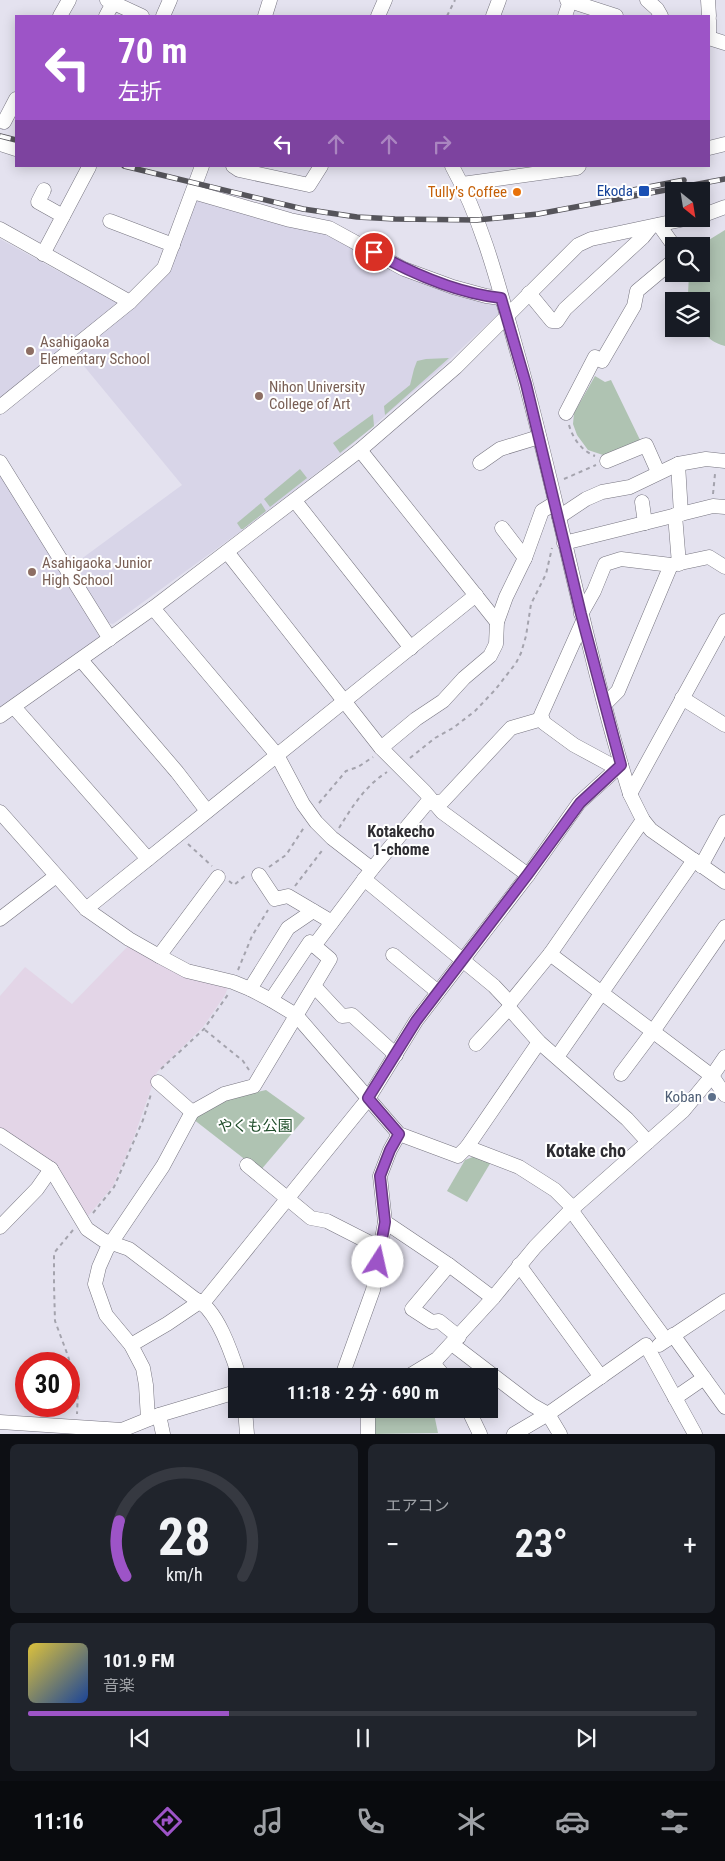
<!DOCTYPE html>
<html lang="ja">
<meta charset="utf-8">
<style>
body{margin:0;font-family:"Roboto Condensed","Noto Sans JP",sans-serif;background:#20242c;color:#f1f3f6;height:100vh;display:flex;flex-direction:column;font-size:19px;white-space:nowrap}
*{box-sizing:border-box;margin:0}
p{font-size:16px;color:#9ea1a6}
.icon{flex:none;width:28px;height:28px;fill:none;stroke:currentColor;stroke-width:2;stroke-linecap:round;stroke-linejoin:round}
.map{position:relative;height:1434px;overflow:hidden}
.drawer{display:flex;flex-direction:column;gap:10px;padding:10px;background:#0d0f14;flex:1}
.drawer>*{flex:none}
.guide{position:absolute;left:15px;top:15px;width:695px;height:152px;border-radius:0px;box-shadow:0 2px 12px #0003;background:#9d54c7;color:#fff;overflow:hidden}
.needle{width:32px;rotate:150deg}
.buttons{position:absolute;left:665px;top:182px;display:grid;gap:10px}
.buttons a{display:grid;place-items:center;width:45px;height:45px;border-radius:0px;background:#171b24;box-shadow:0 2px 12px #0003;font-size:25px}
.speed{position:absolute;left:15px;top:1352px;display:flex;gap:10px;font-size:25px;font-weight:700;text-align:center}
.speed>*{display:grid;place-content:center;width:65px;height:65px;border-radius:50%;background:#171b24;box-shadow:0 2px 12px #0003;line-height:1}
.speed .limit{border:8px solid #d22;background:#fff;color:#111}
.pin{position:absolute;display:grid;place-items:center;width:42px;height:42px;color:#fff;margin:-21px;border:2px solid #fff;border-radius:50%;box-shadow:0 1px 5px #0007}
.me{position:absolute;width:55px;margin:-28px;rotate:10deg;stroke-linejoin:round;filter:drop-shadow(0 0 4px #0008)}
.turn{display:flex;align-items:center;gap:18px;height:105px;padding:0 20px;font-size:22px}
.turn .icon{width:65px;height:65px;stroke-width:2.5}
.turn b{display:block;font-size:35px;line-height:42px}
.lanes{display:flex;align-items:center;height:48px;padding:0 20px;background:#0003;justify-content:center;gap:25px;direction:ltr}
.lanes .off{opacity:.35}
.big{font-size:38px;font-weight:700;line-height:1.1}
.drawer .card{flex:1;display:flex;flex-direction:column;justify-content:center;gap:8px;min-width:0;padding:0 18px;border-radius:8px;background:#20242c}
.drawer .dial{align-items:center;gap:0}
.dial svg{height:130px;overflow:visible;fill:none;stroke:#363941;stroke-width:7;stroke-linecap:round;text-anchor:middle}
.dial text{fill:#f1f3f6;stroke:none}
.song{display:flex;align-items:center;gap:15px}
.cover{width:60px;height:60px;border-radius:8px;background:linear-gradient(135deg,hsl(50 70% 55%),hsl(220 70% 35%))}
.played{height:5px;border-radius:2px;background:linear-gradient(90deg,#9d54c7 30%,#363941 30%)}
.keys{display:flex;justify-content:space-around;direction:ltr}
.heat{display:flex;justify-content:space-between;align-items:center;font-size:28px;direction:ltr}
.drawer .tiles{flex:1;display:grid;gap:10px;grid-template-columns:1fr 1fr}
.card:last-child{grid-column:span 2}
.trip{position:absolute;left:228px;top:1368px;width:270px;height:50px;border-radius:0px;background:#171b24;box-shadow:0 2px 12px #0003;font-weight:700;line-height:50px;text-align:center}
.dock{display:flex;height:80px;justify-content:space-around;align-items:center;background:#090b0e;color:#9ea1a6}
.dock .icon{width:35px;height:35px}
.dock .active{color:#9d54c7}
.dock b{font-size:22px;color:#f1f3f6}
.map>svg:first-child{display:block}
.industrial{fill:#e3d5e7}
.built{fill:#d8d5e8}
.green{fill:#afc3b2}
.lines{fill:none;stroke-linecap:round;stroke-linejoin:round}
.minor-casing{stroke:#777580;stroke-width:15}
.path{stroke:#a4a3ad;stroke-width:2;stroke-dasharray:4 4;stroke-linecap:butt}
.minor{stroke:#fff;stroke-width:14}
.rail-casing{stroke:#55545a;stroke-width:5.5}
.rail{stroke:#fff;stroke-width:4;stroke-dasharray:11;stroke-linecap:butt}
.route-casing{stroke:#663781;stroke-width:12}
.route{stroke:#9d54c7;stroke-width:9}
.transit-dot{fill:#1a4fb4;stroke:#fff;stroke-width:2}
.food-dot{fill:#e8710a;stroke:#fff;stroke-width:2}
.education-dot{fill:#8d6e63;stroke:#fff;stroke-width:2}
.service-dot{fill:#5c6f8a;stroke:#fff;stroke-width:2}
.labels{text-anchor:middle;stroke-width:4;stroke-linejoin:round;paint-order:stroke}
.transit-label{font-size:15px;fill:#164399;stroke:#fff;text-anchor:end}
.food-label{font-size:15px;fill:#c56008;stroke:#fff;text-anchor:end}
.education-label{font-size:15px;fill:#785e54;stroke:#fff;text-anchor:start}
.service-label{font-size:15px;fill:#4e5e75;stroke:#fff;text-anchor:end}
.park-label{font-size:15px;fill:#1d4b28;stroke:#fff}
.neighbourhood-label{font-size:16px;font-weight:bold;fill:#2d2c31;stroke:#fff}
.quarter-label{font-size:18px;font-weight:bold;fill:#2d2c31;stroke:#fff}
</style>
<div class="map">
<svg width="725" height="1434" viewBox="0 0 725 1434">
<rect width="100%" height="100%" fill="#e4e2ef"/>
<polygon class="industrial" points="130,944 228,987 225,995 203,1027 157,1072 134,1137 113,1186 87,1217 59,1168 0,1128 0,996 25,967 72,1004"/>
<g class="built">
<polygon points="195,198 334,233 492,302 497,306 499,311 498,314 441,368 336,458 241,531 113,624 108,623 73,565 182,485 79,360 82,349 151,288"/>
<polygon points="0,239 58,271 118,299 118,303 0,399"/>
<polygon points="0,470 102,636 0,708"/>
</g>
<g class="green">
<path d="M725,230v116c-25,-6 -24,-24 -24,-45h-11l-2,-7 1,-20h12v-28h-2z"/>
<polygon points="449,358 385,415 384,406 410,385 414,369 417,361 426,359"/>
<polygon points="595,376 605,382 611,380 642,444 609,457 588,450 577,435 573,424 574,413"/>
<polygon points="373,414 374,426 340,453 333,443"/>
<polygon points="300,469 307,478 270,507 264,499"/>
<polygon points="261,503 266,511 243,529 241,529 237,523"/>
<polygon points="266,1090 305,1118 260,1171 193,1119 227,1099"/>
<polygon points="475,1156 491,1162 467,1202 447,1191 465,1160"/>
<polygon points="375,1409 433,1409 438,1433 374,1434"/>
</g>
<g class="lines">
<g class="minor-casing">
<g id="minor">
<polyline points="107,0 142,16"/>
<polyline points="567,0 616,16"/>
<polyline points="647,0 657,9 661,16"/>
<polyline points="708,0 709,16"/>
<polyline points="60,16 69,0"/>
<polyline points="106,16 113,3"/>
<polyline points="163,16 170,0"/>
<polyline points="265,16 270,0"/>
<polyline points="378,16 385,0"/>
<polyline points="493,16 499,0"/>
<polyline points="565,16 570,1"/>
<polyline points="709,20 709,38"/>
<polyline points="709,38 725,43"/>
<polyline points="4,122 16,99"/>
<polyline points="0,144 16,149"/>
<polyline points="709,148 725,144"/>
<polyline points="233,166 239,170 309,185 321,166"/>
<path d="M452,166c32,58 48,125 66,189 41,145 67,295 112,439l13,26 8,10 74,52"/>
<polyline points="554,167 561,170 577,168 579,166"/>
<polyline points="462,184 561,170"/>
<polyline points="44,190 38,202 63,216"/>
<polyline points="193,192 290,220 329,228 404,269 453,287 486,296 501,298"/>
<polyline points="701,216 725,207"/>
<polyline points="110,221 173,245"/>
<polyline points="659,225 674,246"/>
<polyline points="0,229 130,302"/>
<polyline points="43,254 89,167"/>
<polyline points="529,293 552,321 557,321 565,309 643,237 651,227"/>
<polyline points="0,407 130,302 164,268 202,166"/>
<polyline points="566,413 595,357 602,361 634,306 637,291 674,260"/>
<polyline points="360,450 497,622"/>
<polyline points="607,461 646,445 658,472"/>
<polyline points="0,462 110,639"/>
<polyline points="480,463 500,449 539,437"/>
<polyline points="678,464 681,514"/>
<polyline points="295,501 411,648"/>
<polyline points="642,502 645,523"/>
<polyline points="675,515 679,564"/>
<polyline points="559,517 586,499 602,492 630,487 678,464 706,459 725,461"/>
<polyline points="502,528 525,558"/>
<polyline points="564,543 713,506 725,507"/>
<polyline points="227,552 381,748 425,792 442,812 528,875"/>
<polyline points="153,608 277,755 303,804 316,822 332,838 372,869"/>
<polyline points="581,614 594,591 605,564 621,559 671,565 709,557 725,567"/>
<polyline points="583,621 541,715 544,723 574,745 611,765 621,765"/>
<polyline points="81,660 177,772 207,811"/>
<polyline points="682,698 725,725"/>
<polyline points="605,704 618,691 671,565"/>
<polyline points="14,707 148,859"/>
<polyline points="0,716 153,608 360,450 456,367 578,245 591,239 685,219"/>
<polyline points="381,748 416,719 443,701 464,678 490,656 496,644 497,622 506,597 525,558 542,511 555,503"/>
<polyline points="630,794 725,621"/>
<polyline points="0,812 86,909 129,939 159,956 187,971 233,982 250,989 271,1000 296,1015 399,1134 458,1156 467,1147 519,1167 555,1190 573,1208"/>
<polyline points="701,866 725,822"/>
<polyline points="259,875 275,899 288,896 332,922"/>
<polyline points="364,879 494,986 510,1003 509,1008 539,1042 627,1119 648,1142"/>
<polyline points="86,909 476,595"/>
<polyline points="0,919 56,876"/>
<polyline points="314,946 372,869 426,804 443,801 511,728 542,719"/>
<polyline points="550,954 643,820"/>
<polyline points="393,955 438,992"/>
<polyline points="159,956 218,877"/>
<polyline points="315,987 342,1016 352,1015 396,1055"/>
<polyline points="250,989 288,928 313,911"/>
<polyline points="510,1003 550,954 712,1076 725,1095"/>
<polyline points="476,1044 509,1008"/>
<polyline points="557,1057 694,860"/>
<polyline points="621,1074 654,1030 725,927"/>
<polyline points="158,1082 192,1112"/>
<path d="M0,1135l51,34 36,60 16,11 26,9 66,50c22,9 37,55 44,77"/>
<polyline points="467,1147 539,1042"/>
<polyline points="247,1165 311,1218 327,1221 380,1248"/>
<polyline points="571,1210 666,1340"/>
<polyline points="385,1222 449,1265 493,1298"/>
<polyline points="0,1227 37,1189 51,1169"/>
<polyline points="449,1265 412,1309 432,1322 439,1321 459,1337"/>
<polyline points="519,1265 601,1377"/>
<polyline points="203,1303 368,1099 416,1021 528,875 579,803 621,765"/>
<polyline points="673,1335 725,1407"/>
<polyline points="452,1344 532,1405 548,1414 560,1434"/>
<polyline points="131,1345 167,1324 201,1301"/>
<polyline points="659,1345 725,1301"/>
<polyline points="433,1363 444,1376"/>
<polyline points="342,1376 373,1290 385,1222 380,1176 390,1150 399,1134"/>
<polyline points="409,1376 437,1359 493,1298 535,1247 571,1210 683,1111 712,1076 725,1057"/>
<polyline points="675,1398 704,1378"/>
<polyline points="245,1409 247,1434"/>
<polyline points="468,1409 480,1434"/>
<polyline points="159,1415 163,1434"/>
<polyline points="148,1419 146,1385 143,1368 131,1345 106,1315 95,1284 99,1267 107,1249 163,1166 192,1112 224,1094 254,1086 330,959 310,942 271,1000"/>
<polyline points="0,1422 122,1430 159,1415 236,1392"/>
<polyline points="368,1434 368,1409"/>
<polyline points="514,1434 548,1414 646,1345 695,1434"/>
</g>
</g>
<g class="path">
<polyline points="447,16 455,0"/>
<path d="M569,425c4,14 13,26 26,31"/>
<polyline points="564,479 596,465"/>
<polyline points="713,494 715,474"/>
<polyline points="410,758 435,738 453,728 475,711 495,690 516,663 521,653 526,636 531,604 546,574 552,548"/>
<polyline points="319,803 346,771 358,767 373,757"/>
<path d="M339,828c13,-21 26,-42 48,-56"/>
<polyline points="188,844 212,866"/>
<polyline points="269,867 286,855 305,826"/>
<polyline points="229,881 234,885 246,875"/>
<polyline points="295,886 324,848"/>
<polyline points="238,970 252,936 268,910"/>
<polyline points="205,1030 243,1061 249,1070"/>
<polyline points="161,1069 204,1029 229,993"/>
<polyline points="93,1213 114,1187 143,1120 151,1094"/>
<polyline points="73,1230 54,1253 54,1285 55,1321 68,1356 78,1390 77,1414"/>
</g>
<use href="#minor" class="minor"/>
<g class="rail-casing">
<g id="rail">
<polyline points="0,136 16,140"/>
<polyline points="124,166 303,209 357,217 395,219 477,220 538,214 725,179"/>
<polyline points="628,191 684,180"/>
</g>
</g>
<use href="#rail" class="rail"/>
</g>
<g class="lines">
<g class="route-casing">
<path id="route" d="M374,252c39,22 83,41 127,46l25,86 55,230 40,151 -41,38 -52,71 -112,147 -48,77 31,36 -9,16 -10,26 5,46 -7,40"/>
</g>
<use href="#route" class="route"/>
</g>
<rect class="transit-dot" x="638" y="185" width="12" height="12" rx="2.5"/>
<circle class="food-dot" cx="517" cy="192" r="5"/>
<g class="education-dot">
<circle cx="30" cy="351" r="5"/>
<circle cx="259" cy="396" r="5"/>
<circle cx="32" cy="572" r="5"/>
</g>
<circle class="service-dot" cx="712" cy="1097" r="5"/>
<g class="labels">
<g class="transit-label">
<text x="633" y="196">Ekoda</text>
</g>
<g class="food-label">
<text x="507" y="197">Tully's Coffee</text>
</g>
<g class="education-label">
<text x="40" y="347">Asahigaoka<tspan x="40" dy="17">Elementary School</tspan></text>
<text x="269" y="392">Nihon University<tspan x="269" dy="17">College of Art</tspan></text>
<text x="42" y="568">Asahigaoka Junior<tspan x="42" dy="17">High School</tspan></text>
</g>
<g class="service-label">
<text x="702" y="1102">Koban</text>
</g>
<g class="park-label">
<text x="255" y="1131">やくも公園</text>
</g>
<g class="neighbourhood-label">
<text x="401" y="837">Kotakecho<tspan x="401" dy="18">1-chome</tspan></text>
</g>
<g class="quarter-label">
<text x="586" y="1157">Kotake cho</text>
</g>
</g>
</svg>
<div class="buttons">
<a><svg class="needle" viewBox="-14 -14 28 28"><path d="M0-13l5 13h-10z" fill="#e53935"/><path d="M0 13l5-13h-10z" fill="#9ea1a6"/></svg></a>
<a><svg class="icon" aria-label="search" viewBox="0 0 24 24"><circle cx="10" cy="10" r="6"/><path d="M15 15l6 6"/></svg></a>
<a><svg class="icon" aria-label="layers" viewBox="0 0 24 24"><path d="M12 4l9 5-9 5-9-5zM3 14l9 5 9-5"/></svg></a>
</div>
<div class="speed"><div class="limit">30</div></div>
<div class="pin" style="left:374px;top:252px;background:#d93025"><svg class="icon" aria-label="arrive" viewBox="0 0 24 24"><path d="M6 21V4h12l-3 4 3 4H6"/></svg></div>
<svg class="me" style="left:378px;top:1262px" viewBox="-20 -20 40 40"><circle r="19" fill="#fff"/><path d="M0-13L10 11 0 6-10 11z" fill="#9d54c7"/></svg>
<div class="trip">11:18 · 2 分 · 690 m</div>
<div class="guide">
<div class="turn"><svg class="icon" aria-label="left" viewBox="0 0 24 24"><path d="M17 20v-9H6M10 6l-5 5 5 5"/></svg><div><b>70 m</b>左折</div></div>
<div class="lanes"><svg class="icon" aria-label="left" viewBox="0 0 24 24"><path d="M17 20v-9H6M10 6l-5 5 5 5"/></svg><svg class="icon off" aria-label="ahead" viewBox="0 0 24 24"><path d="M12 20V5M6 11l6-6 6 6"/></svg><svg class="icon off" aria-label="ahead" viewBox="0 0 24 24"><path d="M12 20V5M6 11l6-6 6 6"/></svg><svg class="icon off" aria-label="right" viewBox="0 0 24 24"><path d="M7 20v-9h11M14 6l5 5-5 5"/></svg></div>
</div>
</div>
<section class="drawer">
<div class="tiles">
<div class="card dial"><svg viewBox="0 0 100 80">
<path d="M14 69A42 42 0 1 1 86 69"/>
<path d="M14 69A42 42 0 0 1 10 35" stroke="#9d54c7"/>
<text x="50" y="56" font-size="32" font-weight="700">28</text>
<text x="50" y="72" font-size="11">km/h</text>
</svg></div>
<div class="card"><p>エアコン</p>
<div class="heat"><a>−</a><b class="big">23°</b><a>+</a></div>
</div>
<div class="card">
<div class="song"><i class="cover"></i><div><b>101.9 FM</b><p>音楽</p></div></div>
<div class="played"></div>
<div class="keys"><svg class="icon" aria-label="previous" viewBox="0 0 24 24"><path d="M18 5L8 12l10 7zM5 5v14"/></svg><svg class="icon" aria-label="pause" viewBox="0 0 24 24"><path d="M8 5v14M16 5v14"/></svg><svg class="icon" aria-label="next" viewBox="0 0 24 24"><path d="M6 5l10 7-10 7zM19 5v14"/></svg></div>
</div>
</div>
</section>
<nav class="dock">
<b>11:16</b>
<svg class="icon active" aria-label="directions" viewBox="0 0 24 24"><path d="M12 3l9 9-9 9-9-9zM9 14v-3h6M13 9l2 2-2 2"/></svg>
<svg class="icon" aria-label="music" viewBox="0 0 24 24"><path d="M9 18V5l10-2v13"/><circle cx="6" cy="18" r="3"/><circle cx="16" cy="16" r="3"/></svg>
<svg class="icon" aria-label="phone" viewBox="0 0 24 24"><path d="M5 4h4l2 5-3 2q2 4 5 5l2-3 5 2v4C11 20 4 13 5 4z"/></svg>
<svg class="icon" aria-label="climate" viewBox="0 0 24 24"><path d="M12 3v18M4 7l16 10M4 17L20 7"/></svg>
<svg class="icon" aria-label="car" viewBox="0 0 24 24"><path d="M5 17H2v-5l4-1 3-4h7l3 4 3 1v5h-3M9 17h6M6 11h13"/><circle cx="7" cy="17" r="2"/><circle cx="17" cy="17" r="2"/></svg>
<svg class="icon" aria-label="filters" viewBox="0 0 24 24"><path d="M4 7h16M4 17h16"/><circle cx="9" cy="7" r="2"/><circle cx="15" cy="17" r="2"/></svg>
</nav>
